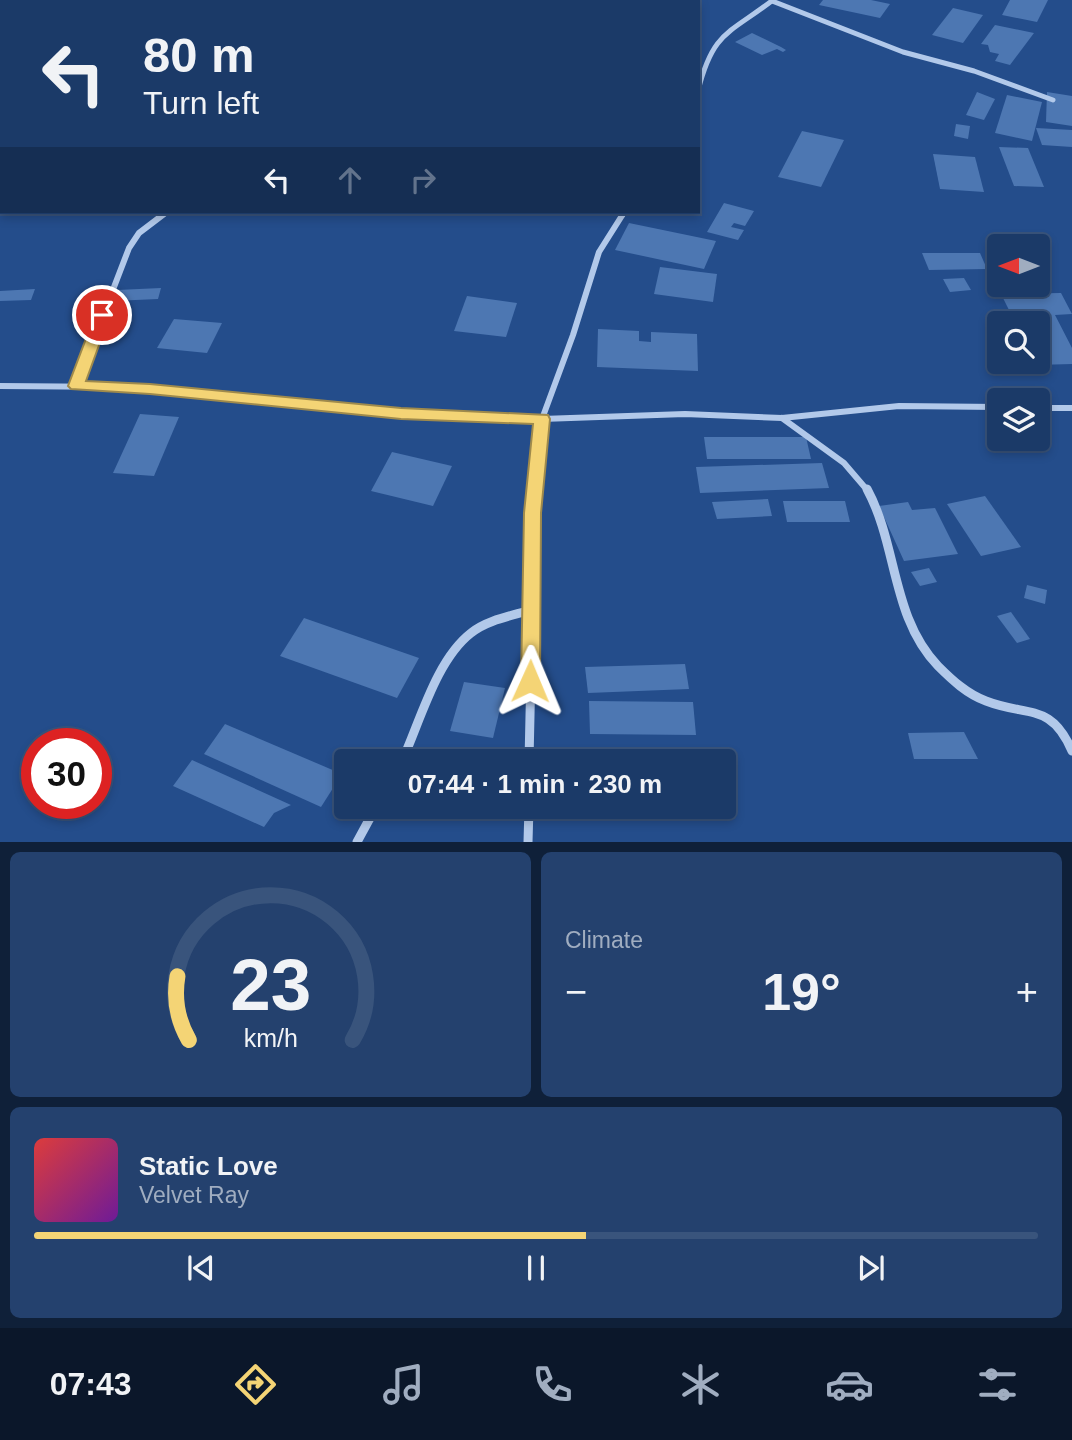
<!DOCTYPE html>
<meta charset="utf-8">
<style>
body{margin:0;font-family:Arial,sans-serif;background:#24416e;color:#f1f3f6;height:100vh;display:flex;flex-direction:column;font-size:26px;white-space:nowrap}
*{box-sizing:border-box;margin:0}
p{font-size:23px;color:#a0adc0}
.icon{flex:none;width:38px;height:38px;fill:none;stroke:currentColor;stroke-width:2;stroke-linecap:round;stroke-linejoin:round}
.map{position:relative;height:842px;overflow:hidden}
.side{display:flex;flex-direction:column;gap:10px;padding:10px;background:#0f2039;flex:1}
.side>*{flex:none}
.hud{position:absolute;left:0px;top:0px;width:700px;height:214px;box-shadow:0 4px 10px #0003,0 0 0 2px #39547c;background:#1b3a68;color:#f1f3f6;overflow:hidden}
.needle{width:46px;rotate:270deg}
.buttons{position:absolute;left:987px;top:234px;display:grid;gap:14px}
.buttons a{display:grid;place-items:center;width:63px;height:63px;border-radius:7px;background:#1b3a68;box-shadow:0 4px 10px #0003,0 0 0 2px #39547c;font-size:35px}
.speed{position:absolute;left:21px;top:728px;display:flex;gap:14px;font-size:35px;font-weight:700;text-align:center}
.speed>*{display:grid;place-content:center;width:91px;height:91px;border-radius:50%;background:#1b3a68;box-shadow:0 4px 10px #0003,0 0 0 2px #39547c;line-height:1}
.speed .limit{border:10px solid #d22;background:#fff;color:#111}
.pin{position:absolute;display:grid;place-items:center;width:60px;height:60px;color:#fff;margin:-30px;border:4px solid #fff;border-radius:50%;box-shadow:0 2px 7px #0007}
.me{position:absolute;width:77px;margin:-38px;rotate:1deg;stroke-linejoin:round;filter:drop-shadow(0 0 5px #0008)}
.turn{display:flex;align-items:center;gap:24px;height:147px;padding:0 28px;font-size:32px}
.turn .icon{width:91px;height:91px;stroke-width:2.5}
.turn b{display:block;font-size:49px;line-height:60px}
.lanes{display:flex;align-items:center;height:66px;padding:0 28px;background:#0003;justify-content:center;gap:35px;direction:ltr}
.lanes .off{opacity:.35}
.big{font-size:52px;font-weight:700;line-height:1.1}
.side .card{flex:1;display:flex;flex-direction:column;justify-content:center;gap:10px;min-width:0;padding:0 24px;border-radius:10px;background:#24416e}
.side .dial{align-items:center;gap:0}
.dial svg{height:182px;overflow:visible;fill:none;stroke:#39547c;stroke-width:7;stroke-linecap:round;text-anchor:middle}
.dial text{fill:#f1f3f6;stroke:none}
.song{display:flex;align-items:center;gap:21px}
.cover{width:84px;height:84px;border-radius:10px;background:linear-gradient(135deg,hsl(0 70% 55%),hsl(280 70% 35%))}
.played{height:7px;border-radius:4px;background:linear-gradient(90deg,#f4d475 55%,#39547c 55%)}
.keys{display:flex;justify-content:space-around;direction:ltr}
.heat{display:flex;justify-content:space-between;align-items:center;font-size:38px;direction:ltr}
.side .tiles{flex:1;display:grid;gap:10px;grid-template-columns:1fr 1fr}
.card:last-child{grid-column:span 2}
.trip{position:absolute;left:334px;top:749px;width:402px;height:70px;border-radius:7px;background:#1b3a68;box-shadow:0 4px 10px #0003,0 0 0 2px #39547c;font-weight:700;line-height:70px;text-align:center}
.tabs{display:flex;height:112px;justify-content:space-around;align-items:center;background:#0b172a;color:#a0adc0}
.tabs .icon{width:49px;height:49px}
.tabs .current{color:#f4d475}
.tabs b{font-size:32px;color:#f1f3f6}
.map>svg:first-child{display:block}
.building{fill:#4d77b2}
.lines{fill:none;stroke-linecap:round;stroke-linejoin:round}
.street-far2{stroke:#b2c9ea;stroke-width:5}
.street-far1{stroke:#b2c9ea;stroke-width:6}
.street{stroke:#b2c9ea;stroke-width:9}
.route{fill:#f4d475;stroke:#9f8a4c;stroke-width:2}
</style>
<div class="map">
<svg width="1072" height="842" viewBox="0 0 1072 842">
<rect width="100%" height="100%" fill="#244d8b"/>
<g class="building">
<polygon points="823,0 871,0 890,4 880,18 819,5"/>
<polygon points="1010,0 1048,0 1037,22 1002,15"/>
<polygon points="953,8 983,15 963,43 932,35"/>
<polygon points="995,25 1034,33 1010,65 995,61 999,54 990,52 988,45 981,44"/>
<polygon points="752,33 781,47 786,50 783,52 777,49 762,55 735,42"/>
<polygon points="977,92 995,99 984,120 966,115"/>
<polygon points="1047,92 1072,96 1072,126 1046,122"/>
<polygon points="1007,95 1042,102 1032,141 995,133"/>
<polygon points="956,124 970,126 968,139 954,136"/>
<polygon points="1036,128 1072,130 1072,147 1042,145"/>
<polygon points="802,131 844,140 821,187 778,177"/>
<polygon points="999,147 1028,148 1044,187 1014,186"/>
<polygon points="933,154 975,157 984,192 940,189"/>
<polygon points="724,203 754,211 745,226 734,223 731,227 744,230 738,240 707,232"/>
<polygon points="629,223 716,241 704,269 615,250"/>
<polygon points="922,253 980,253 987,269 929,270"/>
<polygon points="660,267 717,274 713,302 654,294"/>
<polygon points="964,278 971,290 950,292 943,279"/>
<polygon points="161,288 158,299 113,301 117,290"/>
<polygon points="35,289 31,300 0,301 0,291"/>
<polygon points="1061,293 1072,314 1055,315 1072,348 1072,364 1036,365 1038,324 1016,324 1001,294"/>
<polygon points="467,296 517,303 506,337 454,331"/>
<polygon points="174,319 222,323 207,353 157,348"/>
<polygon points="598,329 639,331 639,341 651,342 651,332 697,334 698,371 597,367"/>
<polygon points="140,414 179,417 154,476 113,473"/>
<polygon points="704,437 806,437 811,459 707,459"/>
<polygon points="392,452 452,466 433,506 371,491"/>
<polygon points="822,463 829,488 700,493 696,467"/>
<polygon points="985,496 1021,547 981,556 947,504"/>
<polygon points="768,499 772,516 717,519 712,502"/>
<polygon points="783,501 845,501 850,522 787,522"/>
<polygon points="908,502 912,510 935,508 958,554 904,561 879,506"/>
<polygon points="929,568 937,582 920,586 911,572"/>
<polygon points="1027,585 1047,590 1045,604 1024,598"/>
<polygon points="1011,612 1030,639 1017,643 997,616"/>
<polygon points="304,618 419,658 397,698 280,656"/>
<polygon points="685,664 689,689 588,693 585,667"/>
<polygon points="464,682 505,688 493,738 450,731"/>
<polygon points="589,701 693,702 696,735 590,734"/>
<polygon points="225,724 342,774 321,807 204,754"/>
<polygon points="964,732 978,759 914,759 908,733"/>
<polygon points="192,760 291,805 274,813 264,827 173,786"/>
</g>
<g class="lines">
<g class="street-far2">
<polyline points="772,1 903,52 974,71 1053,100"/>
<path d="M698,91c15,-60 31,-57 75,-91"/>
<polyline points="161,216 167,212"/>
<polyline points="622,216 625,212"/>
</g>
<g class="street-far1">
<polyline points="0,386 122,387 401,413 542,419 685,414 782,418 899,406 999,407"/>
<polyline points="76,386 129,248 139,233 164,214"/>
<polyline points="1038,408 1072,408"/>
<polyline points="782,418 844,463 868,491"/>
<polyline points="535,491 542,419 573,335 599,252 623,214"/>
</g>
<g class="street">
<path d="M867,489c31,57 24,128 71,177 14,14 29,28 48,35 41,16 65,1 86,50"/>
<path d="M402,761c18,-39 34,-101 69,-128 16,-13 40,-17 60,-23"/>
<polyline points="529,761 535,489"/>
<polyline points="357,842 376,807"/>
<polyline points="528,842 529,807"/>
</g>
</g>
<polygon class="route" points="102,310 110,315 86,381 150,384 401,408 548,415 550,419 541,513 540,681 537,687 530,690 524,687 521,681 524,513 533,424 401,419 150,394 71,389 68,386 95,315"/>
</svg>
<div class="buttons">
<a><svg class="needle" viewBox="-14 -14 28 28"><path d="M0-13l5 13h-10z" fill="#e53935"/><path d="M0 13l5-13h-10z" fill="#a0adc0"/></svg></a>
<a><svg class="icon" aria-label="search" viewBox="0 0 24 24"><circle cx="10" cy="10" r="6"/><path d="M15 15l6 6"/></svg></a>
<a><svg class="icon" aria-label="layers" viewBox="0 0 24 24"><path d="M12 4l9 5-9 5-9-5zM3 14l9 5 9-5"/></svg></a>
</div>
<div class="speed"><div class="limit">30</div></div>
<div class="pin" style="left:102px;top:315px;background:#d93025"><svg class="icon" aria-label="arrive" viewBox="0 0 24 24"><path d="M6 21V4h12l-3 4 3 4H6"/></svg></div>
<svg class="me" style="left:530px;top:681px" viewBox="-20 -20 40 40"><path d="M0-17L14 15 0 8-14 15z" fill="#f4d475" stroke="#fff" stroke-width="4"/></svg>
<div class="trip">07:44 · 1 min · 230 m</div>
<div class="hud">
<div class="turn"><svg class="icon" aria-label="left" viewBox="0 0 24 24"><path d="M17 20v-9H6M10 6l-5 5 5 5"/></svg><div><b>80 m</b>Turn left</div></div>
<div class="lanes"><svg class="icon" aria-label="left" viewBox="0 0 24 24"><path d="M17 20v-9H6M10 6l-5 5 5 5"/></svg><svg class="icon off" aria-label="ahead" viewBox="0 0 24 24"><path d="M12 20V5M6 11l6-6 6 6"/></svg><svg class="icon off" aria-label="right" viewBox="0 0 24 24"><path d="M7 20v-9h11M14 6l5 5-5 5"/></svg></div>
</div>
</div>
<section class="side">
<div class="tiles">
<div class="card dial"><svg viewBox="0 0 100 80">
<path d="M14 69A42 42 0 1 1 86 69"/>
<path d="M14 69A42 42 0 0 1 9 41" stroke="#f4d475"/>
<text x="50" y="56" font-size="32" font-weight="700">23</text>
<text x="50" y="72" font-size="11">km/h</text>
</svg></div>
<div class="card"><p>Climate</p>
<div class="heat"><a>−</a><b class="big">19°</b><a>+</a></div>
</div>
<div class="card">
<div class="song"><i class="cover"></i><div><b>Static Love</b><p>Velvet Ray</p></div></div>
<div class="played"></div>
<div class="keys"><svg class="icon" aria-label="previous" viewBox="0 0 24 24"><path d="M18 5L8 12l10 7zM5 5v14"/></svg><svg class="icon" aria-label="pause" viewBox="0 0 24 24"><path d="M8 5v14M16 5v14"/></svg><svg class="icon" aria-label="next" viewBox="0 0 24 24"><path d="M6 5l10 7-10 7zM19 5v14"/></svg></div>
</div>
</div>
</section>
<nav class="tabs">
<b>07:43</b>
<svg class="icon current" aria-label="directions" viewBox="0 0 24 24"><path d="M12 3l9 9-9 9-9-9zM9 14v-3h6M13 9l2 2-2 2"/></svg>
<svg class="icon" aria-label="music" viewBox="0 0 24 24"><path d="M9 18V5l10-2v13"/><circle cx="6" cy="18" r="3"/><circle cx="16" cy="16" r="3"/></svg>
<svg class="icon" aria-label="phone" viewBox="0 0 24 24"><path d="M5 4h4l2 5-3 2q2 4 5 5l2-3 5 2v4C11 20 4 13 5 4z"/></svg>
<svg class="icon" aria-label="climate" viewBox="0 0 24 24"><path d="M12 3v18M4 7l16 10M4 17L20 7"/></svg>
<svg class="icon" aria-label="car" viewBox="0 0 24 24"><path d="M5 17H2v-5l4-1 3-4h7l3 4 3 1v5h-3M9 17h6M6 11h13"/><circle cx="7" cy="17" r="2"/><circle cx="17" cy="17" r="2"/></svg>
<svg class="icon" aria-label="filters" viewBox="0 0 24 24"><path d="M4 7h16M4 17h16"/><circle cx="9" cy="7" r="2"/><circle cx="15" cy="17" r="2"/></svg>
</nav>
